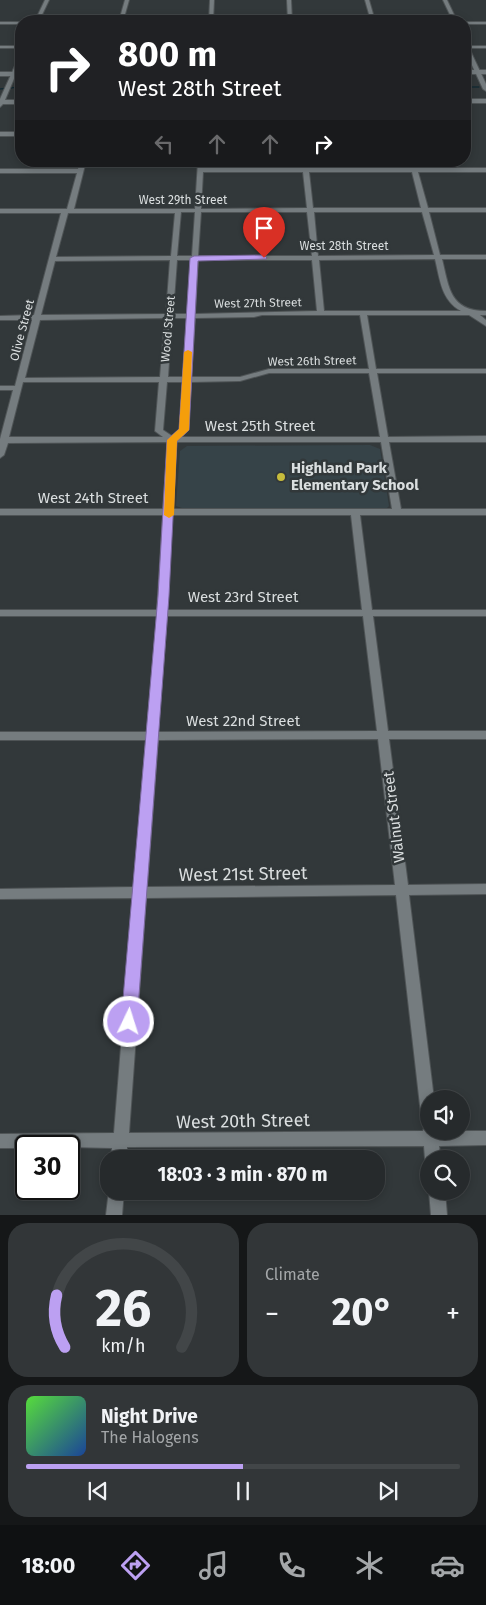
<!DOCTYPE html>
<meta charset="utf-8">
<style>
body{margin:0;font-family:"Fira Sans",sans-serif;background:#323638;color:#f1f3f6;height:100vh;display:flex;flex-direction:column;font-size:19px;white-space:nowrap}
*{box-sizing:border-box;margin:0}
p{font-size:16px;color:#a4a7a9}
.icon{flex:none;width:28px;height:28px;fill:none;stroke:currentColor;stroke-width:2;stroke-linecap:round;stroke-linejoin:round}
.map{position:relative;height:1215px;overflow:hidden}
.drawer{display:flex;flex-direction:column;gap:8px;padding:8px;background:#151718;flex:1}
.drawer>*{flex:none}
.hud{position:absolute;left:15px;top:15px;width:456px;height:152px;border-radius:20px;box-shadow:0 2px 8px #0003,0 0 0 1px #424648;background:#202124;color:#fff;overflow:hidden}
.tools{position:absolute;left:420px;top:1090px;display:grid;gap:10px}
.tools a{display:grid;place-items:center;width:50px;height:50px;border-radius:50%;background:#262a2c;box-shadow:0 2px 8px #0003,0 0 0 1px #424648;font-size:25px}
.speed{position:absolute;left:15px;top:1135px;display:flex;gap:10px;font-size:25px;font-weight:700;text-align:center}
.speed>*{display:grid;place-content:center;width:65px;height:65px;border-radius:50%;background:#262a2c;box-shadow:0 2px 8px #0003,0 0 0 1px #424648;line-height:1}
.speed .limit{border:2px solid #111;border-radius:8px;background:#fff;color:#111}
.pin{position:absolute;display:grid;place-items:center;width:42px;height:42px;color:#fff;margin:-51px -21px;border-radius:50% 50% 50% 0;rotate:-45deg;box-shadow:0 0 5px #0007}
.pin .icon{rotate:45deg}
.me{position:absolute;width:55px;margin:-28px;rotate:4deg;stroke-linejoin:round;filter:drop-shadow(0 0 4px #0008)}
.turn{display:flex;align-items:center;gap:18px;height:105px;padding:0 20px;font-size:22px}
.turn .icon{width:65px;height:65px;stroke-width:2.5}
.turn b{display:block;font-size:35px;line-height:42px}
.lanes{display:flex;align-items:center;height:48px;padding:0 20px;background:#0003;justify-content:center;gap:25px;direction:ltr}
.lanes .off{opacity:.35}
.big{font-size:38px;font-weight:700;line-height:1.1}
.drawer .card{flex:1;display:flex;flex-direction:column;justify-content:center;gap:8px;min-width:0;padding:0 18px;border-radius:20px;background:#323638}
.drawer .dial{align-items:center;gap:0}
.dial svg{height:130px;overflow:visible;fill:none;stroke:#424648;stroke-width:7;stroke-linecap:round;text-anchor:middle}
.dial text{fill:#f1f3f6;stroke:none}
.song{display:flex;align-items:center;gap:15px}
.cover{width:60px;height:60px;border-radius:8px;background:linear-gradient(135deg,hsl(110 70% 55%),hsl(220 70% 35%))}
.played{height:5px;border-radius:2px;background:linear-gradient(90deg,#bca0f2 50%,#424648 50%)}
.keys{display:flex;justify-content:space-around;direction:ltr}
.heat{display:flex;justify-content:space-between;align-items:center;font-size:28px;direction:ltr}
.drawer .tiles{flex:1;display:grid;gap:8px;grid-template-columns:1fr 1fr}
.card:last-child{grid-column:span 2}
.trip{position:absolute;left:100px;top:1150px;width:285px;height:50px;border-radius:20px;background:#262a2c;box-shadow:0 2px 8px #0003,0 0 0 1px #424648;font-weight:700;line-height:50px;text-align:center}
.dock{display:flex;height:80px;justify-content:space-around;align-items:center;background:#0f1112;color:#a4a7a9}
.dock .icon{width:35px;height:35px}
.dock .selected{color:#bca0f2}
.dock b{font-size:22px;color:#f1f3f6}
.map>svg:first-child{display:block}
.built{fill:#364348}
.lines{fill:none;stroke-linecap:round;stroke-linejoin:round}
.stream{stroke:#062430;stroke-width:1}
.minor-casing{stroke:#4f5456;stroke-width:2}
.tertiary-casing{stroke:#4f5456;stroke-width:2}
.minor{fill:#757c7f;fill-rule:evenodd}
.tertiary{fill:#757c7f;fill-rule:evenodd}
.route{fill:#bca0f2;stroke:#7a689d}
.slow{fill:#f59e0b}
.poi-dot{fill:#c6bc3c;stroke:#32383a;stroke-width:2}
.labels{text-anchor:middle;stroke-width:5;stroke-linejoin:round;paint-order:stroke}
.far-street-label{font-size:12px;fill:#dadedf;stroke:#32383a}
.street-label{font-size:15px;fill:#dadedf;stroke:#32383a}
.poi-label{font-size:15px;font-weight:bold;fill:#dadedf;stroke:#32383a;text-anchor:start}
.near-street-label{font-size:18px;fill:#dadedf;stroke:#32383a}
</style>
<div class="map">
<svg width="486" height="1215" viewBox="0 0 486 1215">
<rect width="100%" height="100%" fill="#32383a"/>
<polygon class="built" points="370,445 380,449 389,506 387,508 379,509 185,509 176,506 180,451 187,446"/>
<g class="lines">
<g class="stream">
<polyline points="465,87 479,87"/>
<polyline points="0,89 21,87"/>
</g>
<g class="minor-casing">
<g id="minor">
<polygon points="45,0 49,0 39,21 35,21"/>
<polygon points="125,0 129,0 123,21 119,21"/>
<polygon points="210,0 214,0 213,21 209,21"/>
<polygon points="287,0 291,0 292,21 288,21"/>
<polygon points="365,0 369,0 375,21 371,21"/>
<polygon points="443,0 447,0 457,21 453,21"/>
<rect x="0" y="22" width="21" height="2"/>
<rect x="465" y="22" width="21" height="2"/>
<polygon points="465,44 468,46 486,46 486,48 469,48 486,84 486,91 483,89 465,50"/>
<rect x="0" y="46" width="21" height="2"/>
<polygon points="21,56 21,62 5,100 21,100 21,104 3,104 0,107 0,99 19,57"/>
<rect x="465" y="99" width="21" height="4"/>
<rect x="0" y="132" width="21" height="4"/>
<path d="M80,161h6l-12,48h121l3,-48h6l-1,7h100l-1,-7h6l1,7h102l-2,-7h6l2,7h69v4h-68l10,36h58v4h-57l11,43h46v4h-44c7,29 8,52 44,52v4h-6l6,5v6l-17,-11h-102l9,54h110v4h-109l11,64 98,-1v6h-97l12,67h85v6h-126l12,95h114v6h-113l15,115h98v8h-97l19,146 78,-1v10l-77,1 25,204h-5v32h57v14l-47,1 2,13h-12v6l-4,-6 -1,-13 -297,1v12h-16l1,-11 -86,-2v2h-26v-14l114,-1 19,-235 -133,1v-10l134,-2 12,-147h-146v-8h147l10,-116h-157v-6h157l6,-95h-163v-6h163l5,-67 -160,1 -4,12 -4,3v-19l13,-49h-13v-4h15l17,-66h-32v-4l34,-1 27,-102h-61v-4h67l10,-36h-77v-4h78zM203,172h100l4,36 -106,1zM309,172h103l9,36h-108zM181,212h14l-3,44h-15zM201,212h106l5,44h-114zM314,212h108l12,43 -116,1zM68,213h107l-4,43 -115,1zM435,259c5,20 6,41 26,52h-137l-5,-51zM170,260l-4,54 -125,1 14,-54zM177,260h14l-3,54h-15zM198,260h114l5,51 -122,3zM262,315h98l9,54h-100l-29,8h-49l4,-59 59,-1zM165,318l-5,59 -135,1 15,-58zM172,318h15l-4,59h-15zM269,373h100l11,64h-199l7,-7 3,-48 49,-1zM23,382h136l-4,49 8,6h-154zM167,382h16l-3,47 -8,7 -9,-6zM176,442h205l11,67h-219zM172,515h179l11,95h-195zM167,616h196l14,115 -219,1zM378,739l17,146 -248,2 11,-147zM396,895l26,228 2,5 -1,3 -294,2 17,-235z"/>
<polygon points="109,1190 109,1191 124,1191 122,1215 106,1215"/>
<polygon points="429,1191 445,1191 447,1215 431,1215"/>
</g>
</g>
<g class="tertiary-casing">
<g id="tertiary">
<rect x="465" y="70" width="21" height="4"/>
<rect x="0" y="72" width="21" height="4"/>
</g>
</g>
<use href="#minor" class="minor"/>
<use href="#tertiary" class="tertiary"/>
</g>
<polygon class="route" points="264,255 267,258 266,259 198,261 189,430 177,441 169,596 137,1022 135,1027 129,1029 124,1027 121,1022 158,596 167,440 179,429 190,258 194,256"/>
<polygon class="slow" points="188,350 192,352 189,430 177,441 174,515 169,518 164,515 167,440 179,429 184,352"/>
<circle class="poi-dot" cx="281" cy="477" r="5"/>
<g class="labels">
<g class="far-street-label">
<text x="183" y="204">West 29th Street</text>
<text x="344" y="250">West 28th Street</text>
<text transform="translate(258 303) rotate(-1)" y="4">West 27th Street</text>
<text transform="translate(168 329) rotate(-85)" y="4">Wood Street</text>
<text transform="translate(22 330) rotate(-75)" y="4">Olive Street</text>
<text transform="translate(312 361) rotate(-1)" y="4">West 26th Street</text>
</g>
<g class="street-label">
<text x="260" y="431">West 25th Street</text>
<text x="93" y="503">West 24th Street</text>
<text x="243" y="602">West 23rd Street</text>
<text x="243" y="726">West 22nd Street</text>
<text transform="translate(394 817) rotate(-97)" y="5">Walnut Street</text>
</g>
<g class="poi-label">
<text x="291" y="473">Highland Park<tspan x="291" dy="17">Elementary School</tspan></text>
</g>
<g class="near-street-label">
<text transform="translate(243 874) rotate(-1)" y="6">West 21st Street</text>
<text transform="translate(243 1121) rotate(-1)" y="6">West 20th Street</text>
</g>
</g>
</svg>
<div class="tools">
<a><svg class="icon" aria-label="sound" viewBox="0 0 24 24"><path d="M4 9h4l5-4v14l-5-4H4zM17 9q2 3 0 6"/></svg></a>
<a><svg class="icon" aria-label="search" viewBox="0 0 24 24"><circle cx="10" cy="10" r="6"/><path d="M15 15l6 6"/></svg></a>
</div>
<div class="speed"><div class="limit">30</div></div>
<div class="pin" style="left:264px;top:258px;background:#d93025"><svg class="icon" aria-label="arrive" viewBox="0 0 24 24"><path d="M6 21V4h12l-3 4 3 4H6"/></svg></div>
<svg class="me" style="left:129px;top:1022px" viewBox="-20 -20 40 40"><circle r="17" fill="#bca0f2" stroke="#fff" stroke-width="3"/><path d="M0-11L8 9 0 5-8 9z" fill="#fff"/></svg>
<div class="trip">18:03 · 3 min · 870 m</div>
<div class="hud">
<div class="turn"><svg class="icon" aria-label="right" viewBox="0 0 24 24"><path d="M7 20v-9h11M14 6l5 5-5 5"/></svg><div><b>800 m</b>West 28th Street</div></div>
<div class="lanes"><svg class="icon off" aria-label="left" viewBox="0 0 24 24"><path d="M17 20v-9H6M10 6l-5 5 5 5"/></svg><svg class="icon off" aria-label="ahead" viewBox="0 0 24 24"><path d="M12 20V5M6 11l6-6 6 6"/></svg><svg class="icon off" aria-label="ahead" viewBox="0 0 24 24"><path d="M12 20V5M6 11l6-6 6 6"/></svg><svg class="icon" aria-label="right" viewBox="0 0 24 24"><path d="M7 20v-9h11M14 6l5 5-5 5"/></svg></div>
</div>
</div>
<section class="drawer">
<div class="tiles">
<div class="card dial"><svg viewBox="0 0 100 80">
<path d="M14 69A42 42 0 1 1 86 69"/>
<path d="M14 69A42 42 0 0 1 9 37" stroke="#bca0f2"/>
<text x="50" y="56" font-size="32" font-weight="700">26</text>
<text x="50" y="72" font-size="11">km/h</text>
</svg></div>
<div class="card"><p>Climate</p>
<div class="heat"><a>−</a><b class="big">20°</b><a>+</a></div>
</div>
<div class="card">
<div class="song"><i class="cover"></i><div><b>Night Drive</b><p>The Halogens</p></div></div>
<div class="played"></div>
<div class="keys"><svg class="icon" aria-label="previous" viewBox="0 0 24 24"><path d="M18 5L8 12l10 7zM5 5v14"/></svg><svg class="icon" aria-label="pause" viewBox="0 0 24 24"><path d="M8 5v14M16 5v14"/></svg><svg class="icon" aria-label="next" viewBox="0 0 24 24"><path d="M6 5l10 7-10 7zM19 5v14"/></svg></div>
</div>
</div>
</section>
<nav class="dock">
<b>18:00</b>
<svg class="icon selected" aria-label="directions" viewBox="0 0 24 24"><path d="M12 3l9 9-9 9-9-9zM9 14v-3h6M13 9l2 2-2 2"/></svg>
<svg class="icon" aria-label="music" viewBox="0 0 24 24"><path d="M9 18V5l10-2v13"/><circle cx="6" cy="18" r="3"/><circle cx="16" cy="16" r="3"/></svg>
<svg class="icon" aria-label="phone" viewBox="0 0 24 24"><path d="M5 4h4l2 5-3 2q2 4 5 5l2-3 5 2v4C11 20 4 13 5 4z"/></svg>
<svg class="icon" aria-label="climate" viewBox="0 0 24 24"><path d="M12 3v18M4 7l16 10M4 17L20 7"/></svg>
<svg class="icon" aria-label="car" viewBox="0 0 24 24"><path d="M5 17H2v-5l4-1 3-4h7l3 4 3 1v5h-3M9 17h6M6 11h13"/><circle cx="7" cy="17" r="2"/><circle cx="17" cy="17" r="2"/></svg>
</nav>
